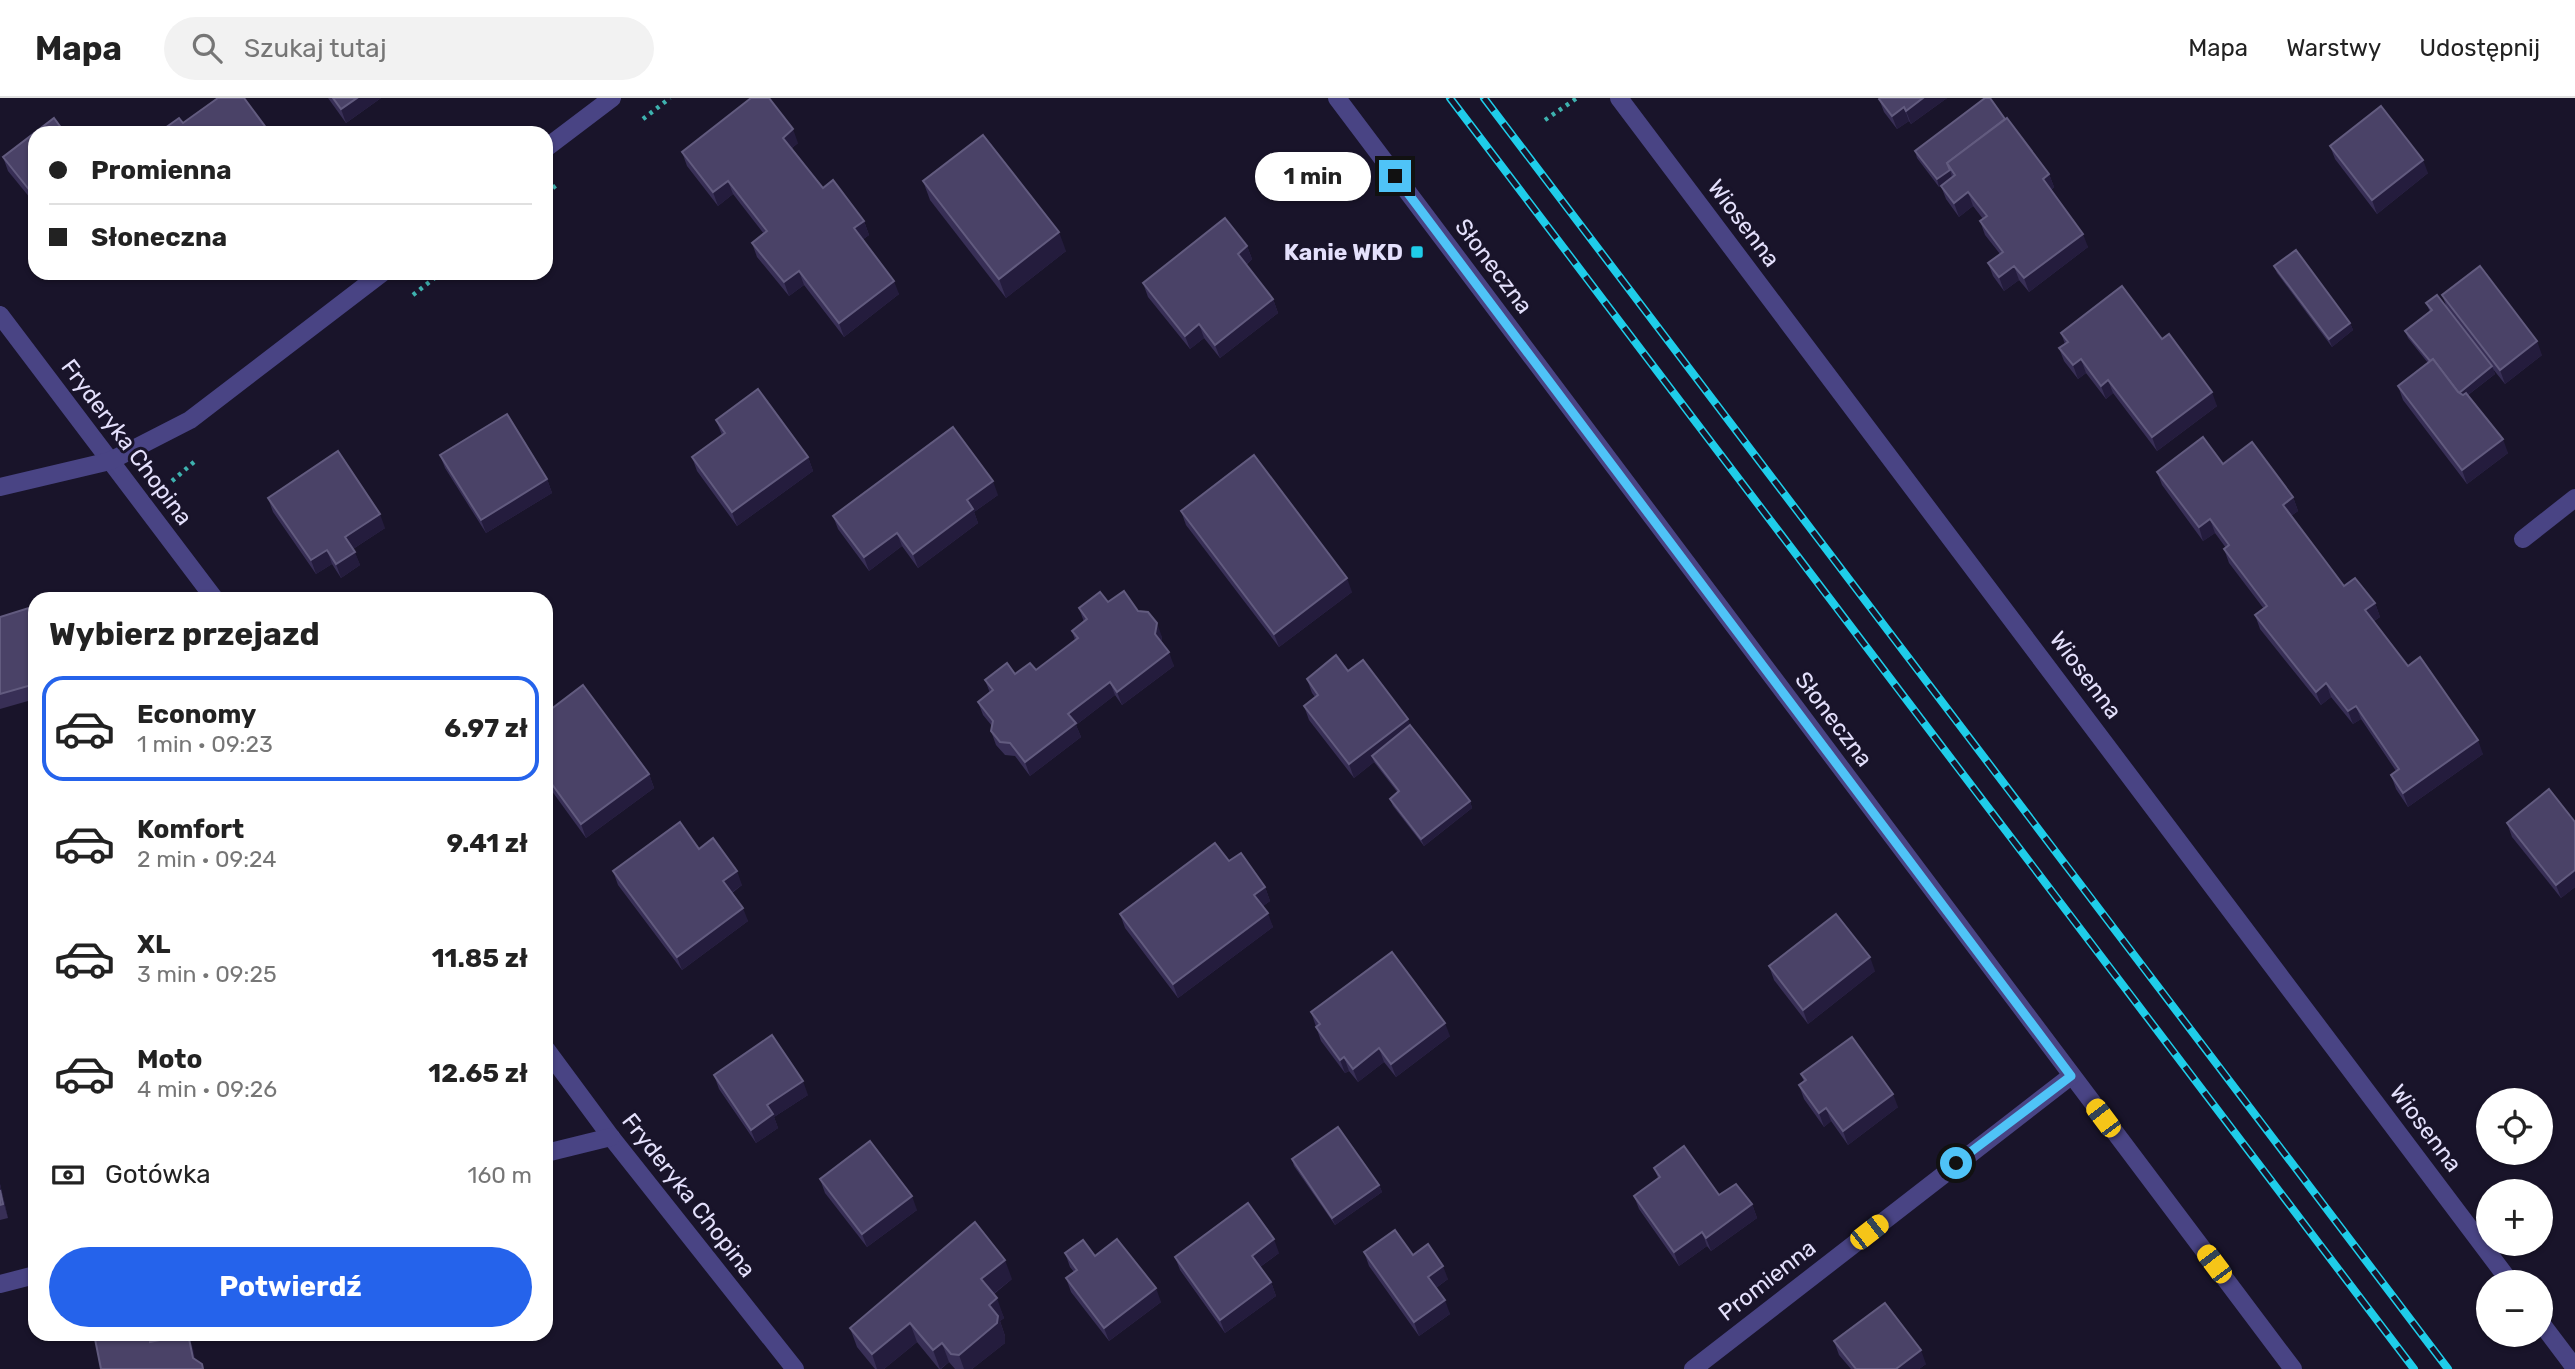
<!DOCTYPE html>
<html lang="pl">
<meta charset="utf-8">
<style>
:root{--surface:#fff;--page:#f2f2f2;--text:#222;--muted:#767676;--line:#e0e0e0;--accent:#2563eb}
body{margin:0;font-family:Rubik,sans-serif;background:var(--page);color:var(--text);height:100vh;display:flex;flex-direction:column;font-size:26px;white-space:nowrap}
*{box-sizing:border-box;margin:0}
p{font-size:23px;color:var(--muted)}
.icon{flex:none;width:38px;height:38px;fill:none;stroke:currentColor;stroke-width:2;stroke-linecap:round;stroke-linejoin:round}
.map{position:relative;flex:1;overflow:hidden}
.sheet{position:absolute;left:28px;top:494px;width:525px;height:749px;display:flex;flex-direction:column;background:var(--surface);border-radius:21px;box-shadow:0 2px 5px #0004}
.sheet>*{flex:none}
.guide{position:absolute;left:28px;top:28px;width:525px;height:154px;border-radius:21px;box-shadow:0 2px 5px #0004;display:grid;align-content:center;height:154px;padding:0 21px;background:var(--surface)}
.fabs{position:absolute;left:2476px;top:990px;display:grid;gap:14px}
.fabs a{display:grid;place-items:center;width:77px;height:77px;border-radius:50%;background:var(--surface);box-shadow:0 2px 5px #0004;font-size:35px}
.end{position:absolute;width:32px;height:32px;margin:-16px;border:9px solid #4fc3f7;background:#111;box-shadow:0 0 0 4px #111}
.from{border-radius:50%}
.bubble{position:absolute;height:49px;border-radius:24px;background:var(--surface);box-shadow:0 2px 5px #0004;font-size:23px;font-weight:700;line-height:49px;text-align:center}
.car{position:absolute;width:21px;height:42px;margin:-21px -10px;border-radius:9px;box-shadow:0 0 5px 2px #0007;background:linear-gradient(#f5c518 24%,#345 0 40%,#f5c518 0 76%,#345 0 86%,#f5c518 0)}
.guide b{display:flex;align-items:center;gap:24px;height:66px;font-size:26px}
.guide b+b{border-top:2px solid var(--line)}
.guide i{width:18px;height:18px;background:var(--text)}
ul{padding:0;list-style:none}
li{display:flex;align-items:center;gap:21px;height:105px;margin:0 14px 10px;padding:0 7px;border:4px solid transparent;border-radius:21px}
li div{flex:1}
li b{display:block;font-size:26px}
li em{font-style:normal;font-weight:700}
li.active{border-color:var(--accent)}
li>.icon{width:63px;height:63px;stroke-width:1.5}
h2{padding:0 21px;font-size:32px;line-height:84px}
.pay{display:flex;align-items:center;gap:18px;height:77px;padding:0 21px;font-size:26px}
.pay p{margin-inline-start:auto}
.button{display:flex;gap:14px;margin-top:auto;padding:14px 21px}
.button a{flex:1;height:80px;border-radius:42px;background:var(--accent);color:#fff;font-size:28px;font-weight:700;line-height:80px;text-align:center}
header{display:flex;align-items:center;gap:42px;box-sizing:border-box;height:98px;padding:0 35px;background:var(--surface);border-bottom:2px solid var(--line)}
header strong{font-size:33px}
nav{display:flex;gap:38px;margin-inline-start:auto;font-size:24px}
.search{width:490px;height:63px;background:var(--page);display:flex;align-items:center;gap:18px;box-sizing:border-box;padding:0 24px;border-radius:38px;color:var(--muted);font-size:26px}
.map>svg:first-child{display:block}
</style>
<header>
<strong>Mapa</strong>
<div class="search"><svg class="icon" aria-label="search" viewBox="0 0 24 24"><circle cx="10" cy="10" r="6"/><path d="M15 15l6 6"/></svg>Szukaj tutaj</div>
<nav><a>Mapa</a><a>Warstwy</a><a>Udostępnij</a></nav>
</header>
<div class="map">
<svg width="2575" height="1271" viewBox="0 0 2575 1271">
<rect width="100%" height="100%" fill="#19142a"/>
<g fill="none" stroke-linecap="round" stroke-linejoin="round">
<g stroke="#3eb2af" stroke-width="4.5" stroke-dasharray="3.5 5" stroke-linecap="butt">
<polyline points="643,21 670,0"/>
<polyline points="1545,22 1577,0"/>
<polyline points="546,95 558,86"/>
<polyline points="413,197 441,175"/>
<polyline points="172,383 194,364"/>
</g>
<g stroke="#494484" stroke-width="18">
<polyline points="1337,0 2293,1271"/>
<polyline points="1619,0 2511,1185"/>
<polyline points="546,50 612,0"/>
<polyline points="0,217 214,500"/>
<polyline points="0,389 110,363 190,322 382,175"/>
<polyline points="2523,441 2575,400"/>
<polyline points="546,951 611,1039 795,1271"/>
<polyline points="546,1055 611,1039"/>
<polyline points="0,1186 35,1177"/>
<polyline points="2541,1225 2575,1270"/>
<polyline points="1693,1271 2071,978"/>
</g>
<defs>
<g id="rail">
<polyline points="1450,0 2414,1271"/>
<polyline points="1484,0 2448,1271"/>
</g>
</defs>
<use href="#rail" stroke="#1fcde9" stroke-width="8"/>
<use href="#rail" stroke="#19142a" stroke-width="5" stroke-dasharray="16" stroke-linecap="butt"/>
</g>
<g fill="#382f56">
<polygon points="328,0 381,0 346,25"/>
<polygon points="1880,0 1947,0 1911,26 1909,23 1897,31 1884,14 1879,1"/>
<polygon points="35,35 35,106 8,73 3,59"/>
<polygon points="798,45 792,50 823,90 864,123 869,137 862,142 899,196 844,239 804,187 789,198 757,159 752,145 764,136 733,96 718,108 687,68 682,54"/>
<polygon points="2330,48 2428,75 2377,116 2335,61"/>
<polygon points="1915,53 2049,76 2054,89 2051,92 2088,149 2029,194 2019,182 2004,193 1993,178 1988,165 2000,156 1985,137 1980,123 1983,121 1973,108 1959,119 1946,101 1941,88 1939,89 1917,60"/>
<polygon points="923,83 1066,153 1006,200 930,102"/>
<polygon points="1247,148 1252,161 1246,167 1273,201 1278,215 1220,260 1204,240 1190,251 1148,199 1143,185"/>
<polygon points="2274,168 2350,225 2353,232 2332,249 2277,175"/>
<polygon points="2442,197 2542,257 2505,286 2493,271 2495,276 2468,297 2508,355 2467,386 2403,302 2398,288 2428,265 2408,240 2405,233 2430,214 2426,205 2447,210"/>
<polygon points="2061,235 2162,241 2217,308 2157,353 2113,295 2106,301 2086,275 2078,281 2064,263 2059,250 2065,246"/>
<polygon points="716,322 808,359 813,373 737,428 697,373 692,359 722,337"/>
<polygon points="440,357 547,381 552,395 486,435 445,370"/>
<polygon points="2223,366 2293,399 2298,413 2291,418 2344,488 2375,505 2380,519 2374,523 2408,568 2483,656 2408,709 2396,691 2391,677 2396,673 2361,621 2353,626 2331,599 2321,607 2260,531 2255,517 2264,511 2229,465 2224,451 2226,450 2215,435 2203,443 2162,387 2157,374"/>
<polygon points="998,397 974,414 978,425 918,470 902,448 869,473 838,431 833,418"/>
<polygon points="268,400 385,430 353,451 360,467 341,480 332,466 316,476 273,414"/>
<polygon points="1181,413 1352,494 1279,549 1186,427"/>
<polygon points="1108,504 1138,513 1162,539 1161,544 1174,568 1122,607 1115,597 1076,627 1081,639 1030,678 1015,658 1005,657 996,647 991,633 992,628 983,617 978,604 990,595 985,582 1036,572 1075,542 1072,533 1084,524 1079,510"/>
<polygon points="35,517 35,601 0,611 0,519"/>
<polygon points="1348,573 1410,627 1470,703 1472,710 1424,748 1393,708 1390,701 1398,695 1374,664 1354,680 1309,622 1304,608 1315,599 1312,595 1307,581"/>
<polygon points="546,615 649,676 654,690 586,740 546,685"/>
<polygon points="2575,724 2575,789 2561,800 2512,739 2507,725"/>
<polygon points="699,751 742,787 732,795 748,823 682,872 618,787 613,773"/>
<polygon points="1229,763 1265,789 1270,803 1263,808 1273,829 1178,900 1125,830 1120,816"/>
<polygon points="1769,868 1875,873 1808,926 1774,882"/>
<polygon points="1311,914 1450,938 1396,979 1384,964 1358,984 1349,973 1345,975 1321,943"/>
<polygon points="1801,976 1898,1009 1848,1047 1831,1023 1824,1029 1804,1001 1799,987 1804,984"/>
<polygon points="714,977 808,997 774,1019 778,1030 756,1045 719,991"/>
<polygon points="1292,1061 1379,1087 1382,1094 1335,1127 1294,1068"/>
<polygon points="1654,1070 1719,1097 1752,1106 1757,1120 1711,1153 1707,1148 1679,1168 1639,1111 1634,1098 1658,1080"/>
<polygon points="820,1081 917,1112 867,1149 825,1095"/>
<polygon points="0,1086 8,1120 0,1122"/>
<polygon points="1364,1154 1413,1157 1448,1181 1436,1190 1450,1216 1419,1238 1369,1168"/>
<polygon points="1065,1155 1095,1158 1161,1204 1109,1243 1071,1194 1066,1180 1074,1174 1070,1169"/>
<polygon points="1279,1155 1260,1169 1271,1184 1276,1198 1225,1235 1180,1172 1175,1159"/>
<polygon points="1012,1181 994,1196 1004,1220 1000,1223 1005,1238 1005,1245 972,1271 955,1271 949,1264 941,1271 939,1271 917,1244 884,1271 875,1271 857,1249 850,1230"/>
<polygon points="1834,1243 1926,1266 1919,1271 1851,1271 1839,1257"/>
</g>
<g fill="#241c3d">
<polygon points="357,0 381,0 346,25 341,11"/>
<polygon points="1923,0 1947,0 1911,26 1906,13"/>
<polygon points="1904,9 1909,23 1897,31 1892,18"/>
<polygon points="793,31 798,45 788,53 783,40"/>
<polygon points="2423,62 2428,75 2377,116 2372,102"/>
<polygon points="1950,72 1952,79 1939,89 1937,81"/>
<polygon points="2049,76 2054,89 2048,95 2043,81"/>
<polygon points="728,83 733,96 718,108 713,94"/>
<polygon points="1968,94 1973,108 1959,119 1954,105"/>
<polygon points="864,123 869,137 859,144 854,130"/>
<polygon points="1059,134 1066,153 1006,200 999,181"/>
<polygon points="2083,136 2088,149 2029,194 2024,180"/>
<polygon points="1247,148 1252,161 1243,169 1238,156"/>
<polygon points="2014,168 2019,182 2004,193 1999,179"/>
<polygon points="799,173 804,187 789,198 784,184"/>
<polygon points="894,183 899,196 844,239 839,225"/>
<polygon points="1273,201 1278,215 1220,260 1215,247"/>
<polygon points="2350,225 2353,232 2332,249 2329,241"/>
<polygon points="1199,226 1204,240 1190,251 1185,238"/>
<polygon points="2537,243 2542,257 2505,286 2500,272"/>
<polygon points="2081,261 2086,275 2078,281 2073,267"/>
<polygon points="2492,268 2495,276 2460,303 2457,296"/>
<polygon points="2108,282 2113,295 2106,301 2101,288"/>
<polygon points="2212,294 2217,308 2157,353 2152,339"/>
<polygon points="2503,341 2508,355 2467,386 2462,372"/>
<polygon points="808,359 813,373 737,428 732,414"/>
<polygon points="547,381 552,395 486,435 481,422"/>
<polygon points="993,383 998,397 974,414 978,425 918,470 913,456 967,402"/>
<polygon points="2293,399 2298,413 2288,420 2283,407"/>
<polygon points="380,416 385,430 350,453 345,439"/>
<polygon points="2210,421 2215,435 2203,443 2199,429"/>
<polygon points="897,435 902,448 869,473 864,459"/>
<polygon points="327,452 332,466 316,476 311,462"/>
<polygon points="355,454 360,467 341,480 336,466"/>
<polygon points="1347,480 1352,494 1279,549 1274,536"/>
<polygon points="2375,505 2380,519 2370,525 2365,512"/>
<polygon points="1157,525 1162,539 1160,549 1155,536"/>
<polygon points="1169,554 1174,568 1122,607 1117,594"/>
<polygon points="1110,584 1115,597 1076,627 1081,639 1030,678 1025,664 1068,616"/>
<polygon points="2326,585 2331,599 2321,607 2316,594"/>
<polygon points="2356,608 2361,621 2353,626 2348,613"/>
<polygon points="1408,621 1413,634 1372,658 1374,664 1354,680 1349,666"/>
<polygon points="2478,642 2483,656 2408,709 2403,695"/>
<polygon points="649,676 654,690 586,740 581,726"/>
<polygon points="1470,703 1472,710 1424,748 1421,741"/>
<polygon points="2575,772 2575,789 2561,800 2556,787"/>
<polygon points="737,773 742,787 728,797 723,783"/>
<polygon points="1265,789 1270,803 1259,811 1254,797"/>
<polygon points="743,810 748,823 682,872 677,859"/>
<polygon points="1268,815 1273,829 1178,900 1173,886"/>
<polygon points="1870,859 1875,873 1808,926 1803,912"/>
<polygon points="1445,925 1450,938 1396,979 1391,966"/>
<polygon points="1379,950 1384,964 1358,984 1353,971"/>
<polygon points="1344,959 1349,973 1345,975 1340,962"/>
<polygon points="803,983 808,997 774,1019 778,1030 756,1045 751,1032 767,1007"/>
<polygon points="1893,996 1898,1009 1848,1047 1843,1033"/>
<polygon points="1826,1010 1831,1023 1824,1029 1819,1015"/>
<polygon points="0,1086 8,1120 0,1092"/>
<polygon points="1379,1087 1382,1094 1335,1127 1332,1120"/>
<polygon points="912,1098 917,1112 867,1149 862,1136"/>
<polygon points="1752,1106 1757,1120 1711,1153 1706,1140"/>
<polygon points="1702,1134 1707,1148 1679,1168 1674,1154"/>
<polygon points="1274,1141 1279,1155 1257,1171 1252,1158"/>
<polygon points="1005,1162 1012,1181 988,1200 981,1181"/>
<polygon points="1443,1168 1448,1181 1433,1192 1428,1179"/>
<polygon points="1271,1184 1276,1198 1225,1235 1220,1222"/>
<polygon points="1156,1190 1161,1204 1109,1243 1104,1230"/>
<polygon points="997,1200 1004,1220 1000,1223 1005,1238 1005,1245 972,1271 964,1271 959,1257 989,1207"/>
<polygon points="1445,1202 1450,1216 1419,1238 1414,1224"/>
<polygon points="910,1225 917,1244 884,1271 877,1271 872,1256"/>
<polygon points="188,1236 193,1250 197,1271 193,1260"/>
<polygon points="942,1245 949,1264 940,1271 933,1252"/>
<polygon points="1921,1252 1926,1266 1919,1271 1896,1271"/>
</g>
<g fill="#4a4267" stroke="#625b7f" stroke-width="2">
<polygon points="218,0 244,0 270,35 158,35 179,20 183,25"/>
<polygon points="333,0 357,0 341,11"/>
<polygon points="751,0 769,0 793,31 783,40 823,90 833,82 864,123 854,130 894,183 839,225 799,173 784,184 752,145 767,133 728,83 713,94 682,54"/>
<polygon points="1880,0 1923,0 1906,13 1904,9 1892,18 1879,1"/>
<polygon points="1985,0 1990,0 2005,21 1947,65 1950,72 1937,81 1915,53"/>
<polygon points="2381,8 2423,62 2372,102 2330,48"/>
<polygon points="54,20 65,35 35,35 35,99 3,59"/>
<polygon points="2007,20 2049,76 2043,81 2083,136 2024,180 2014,168 1999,179 1988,165 2003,154 1980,123 1987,118 1968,94 1954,105 1941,88 1955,77 1947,65"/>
<polygon points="983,37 1059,134 999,181 923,83"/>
<polygon points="1225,120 1247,148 1238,156 1273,201 1215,247 1199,226 1185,238 1143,185"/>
<polygon points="2296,152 2350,225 2329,241 2274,168"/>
<polygon points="2480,168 2537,243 2500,272 2442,197"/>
<polygon points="2122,188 2162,241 2169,236 2212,294 2152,339 2108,282 2101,288 2081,261 2073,267 2059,250 2068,244 2061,235"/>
<polygon points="2437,197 2492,268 2459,295 2433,261 2430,263 2405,233 2432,212 2426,205"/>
<polygon points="2433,261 2458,294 2463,297 2466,295 2503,341 2462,372 2398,288"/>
<polygon points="758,291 808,359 732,414 692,359 725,335 716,322"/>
<polygon points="507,316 547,381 481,422 440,357"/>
<polygon points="953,329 993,383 967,402 973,411 913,456 897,435 864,459 833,418"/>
<polygon points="2203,339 2223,366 2252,344 2293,399 2283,407 2326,464 2344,488 2355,480 2375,505 2365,512 2408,568 2420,559 2478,642 2403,695 2391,677 2399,671 2356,608 2348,613 2326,585 2316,594 2255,517 2267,508 2224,451 2229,447 2210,421 2199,429 2157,374"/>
<polygon points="338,353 380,416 345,439 355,454 336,466 327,452 311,462 268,400"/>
<polygon points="1254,357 1347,480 1274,536 1181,413"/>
<polygon points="1124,493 1138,513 1148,514 1157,525 1155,536 1169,554 1117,594 1110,584 1068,616 1076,625 1025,664 1010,645 1000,644 991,633 993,623 978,604 993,592 985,582 1007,565 1015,576 1030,565 1036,572 1078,540 1072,533 1087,521 1079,510 1100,494 1108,504"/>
<polygon points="32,509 35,519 35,586 0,596 0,519"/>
<polygon points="1336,557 1348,573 1363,562 1408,621 1349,666 1304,608 1318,597 1307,581"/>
<polygon points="583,587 649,676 581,726 546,678 546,615"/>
<polygon points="1410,627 1470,703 1421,741 1390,701 1399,693 1372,658"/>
<polygon points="2549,691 2575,724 2575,772 2556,787 2507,725"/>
<polygon points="680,724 699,751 713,740 737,773 723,783 743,810 677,859 613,773"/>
<polygon points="1215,745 1229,763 1241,755 1265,789 1254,797 1268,815 1173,886 1120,816"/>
<polygon points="1836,816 1870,859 1803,912 1769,868"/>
<polygon points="1392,854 1445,925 1391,966 1379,950 1353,971 1344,959 1340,962 1316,929 1320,926 1311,914"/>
<polygon points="772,937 803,983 767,1007 773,1016 751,1032 714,977"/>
<polygon points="1852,939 1893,996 1843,1033 1826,1010 1819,1015 1799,987 1806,982 1801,976"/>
<polygon points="1338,1029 1379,1087 1332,1120 1292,1061"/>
<polygon points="870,1043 912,1098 862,1136 820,1081"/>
<polygon points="1684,1048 1719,1097 1736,1086 1752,1106 1706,1140 1702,1134 1674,1154 1634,1098 1660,1079 1654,1070"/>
<polygon points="0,1092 3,1106 0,1107"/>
<polygon points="1248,1105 1274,1141 1252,1158 1271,1184 1220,1222 1175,1159"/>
<polygon points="975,1124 1005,1162 981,1181 997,1200 989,1207 998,1218 997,1225 959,1257 951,1256 942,1245 933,1252 910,1225 872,1256 850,1230"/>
<polygon points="1395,1132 1413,1157 1428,1146 1443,1168 1428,1179 1445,1202 1414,1224 1364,1154"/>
<polygon points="1117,1141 1156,1190 1104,1230 1066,1180 1077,1172 1065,1155 1083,1142 1095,1158"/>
<polygon points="1885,1205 1921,1252 1896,1271 1856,1271 1834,1243"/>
<polygon points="94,1236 147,1236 150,1237 150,1244 188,1236 193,1260 202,1266 203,1271 101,1271"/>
</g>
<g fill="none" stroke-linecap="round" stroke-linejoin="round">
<polyline stroke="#4fc3f7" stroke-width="9" points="1395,78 2071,978 1956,1065"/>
</g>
<rect fill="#1fcde9" stroke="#19142a" stroke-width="2.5" x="1410" y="147" width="14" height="14" rx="3.5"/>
<g text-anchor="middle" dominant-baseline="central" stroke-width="6" stroke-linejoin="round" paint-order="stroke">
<g font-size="23" fill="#e4e0fc" stroke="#19142a">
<text transform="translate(1744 125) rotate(53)">Wiosenna</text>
<text transform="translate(1494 168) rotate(53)">Słoneczna</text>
<text transform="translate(127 344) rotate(53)">Fryderyka Chopina</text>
<text transform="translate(2086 577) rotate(53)">Wiosenna</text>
<text transform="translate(1834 621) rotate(53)">Słoneczna</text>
<text transform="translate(2426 1030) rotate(53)">Wiosenna</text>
<text transform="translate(689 1097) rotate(52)">Fryderyka Chopina</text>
<text transform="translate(1767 1182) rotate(-38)">Promienna</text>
</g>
<g font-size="23" font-weight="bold" fill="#e4e0fc" stroke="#19142a" text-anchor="end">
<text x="1403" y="154">Kanie WKD</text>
</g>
</g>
</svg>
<div class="fabs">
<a><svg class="icon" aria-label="locate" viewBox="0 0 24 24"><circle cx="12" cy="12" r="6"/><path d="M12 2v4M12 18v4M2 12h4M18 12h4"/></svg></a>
<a>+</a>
<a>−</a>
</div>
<i class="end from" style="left:1956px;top:1065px"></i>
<i class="end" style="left:1395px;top:78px"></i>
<div class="bubble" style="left:1255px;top:54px;width:116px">1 min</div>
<i class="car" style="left:2103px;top:1020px;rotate:323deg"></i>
<i class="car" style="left:1869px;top:1134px;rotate:52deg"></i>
<i class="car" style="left:2214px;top:1166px;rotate:323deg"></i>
<div class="guide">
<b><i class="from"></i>Promienna</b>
<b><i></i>Słoneczna</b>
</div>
<section class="sheet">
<h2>Wybierz przejazd</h2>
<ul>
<li class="active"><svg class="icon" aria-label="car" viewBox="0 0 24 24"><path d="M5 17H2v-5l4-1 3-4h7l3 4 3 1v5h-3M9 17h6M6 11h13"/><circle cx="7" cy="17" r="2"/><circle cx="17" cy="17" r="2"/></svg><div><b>Economy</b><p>1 min · 09:23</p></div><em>6.97 zł</em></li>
<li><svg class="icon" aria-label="car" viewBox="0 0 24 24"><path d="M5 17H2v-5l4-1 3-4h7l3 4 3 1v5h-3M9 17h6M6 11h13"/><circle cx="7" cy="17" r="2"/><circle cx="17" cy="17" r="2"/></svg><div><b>Komfort</b><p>2 min · 09:24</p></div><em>9.41 zł</em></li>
<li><svg class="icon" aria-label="car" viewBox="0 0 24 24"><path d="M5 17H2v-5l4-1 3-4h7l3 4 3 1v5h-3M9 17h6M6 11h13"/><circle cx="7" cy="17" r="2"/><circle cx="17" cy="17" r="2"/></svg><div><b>XL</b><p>3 min · 09:25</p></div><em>11.85 zł</em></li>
<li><svg class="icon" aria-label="car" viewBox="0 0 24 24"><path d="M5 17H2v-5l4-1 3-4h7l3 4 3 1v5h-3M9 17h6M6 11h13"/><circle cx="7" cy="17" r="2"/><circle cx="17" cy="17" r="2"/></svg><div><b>Moto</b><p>4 min · 09:26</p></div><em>12.65 zł</em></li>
</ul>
<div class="pay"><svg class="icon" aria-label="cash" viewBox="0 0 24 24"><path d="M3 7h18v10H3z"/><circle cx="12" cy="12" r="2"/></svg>Gotówka<p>160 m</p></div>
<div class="button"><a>Potwierdź</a></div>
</section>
</div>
